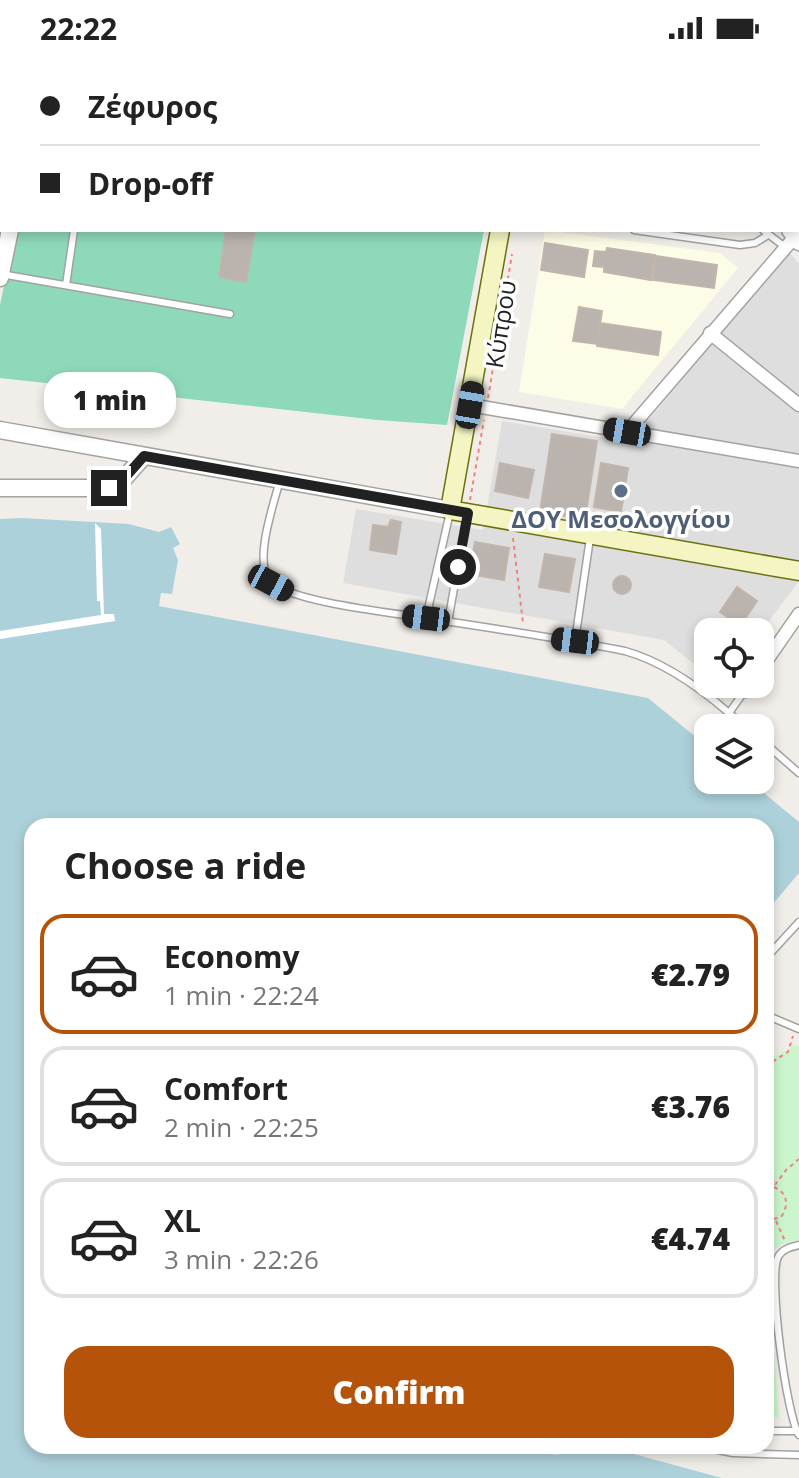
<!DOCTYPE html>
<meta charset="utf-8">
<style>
:root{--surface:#fff;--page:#f6f6f6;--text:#222;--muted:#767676;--line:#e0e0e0;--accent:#b45309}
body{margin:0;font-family:"Open Sans",sans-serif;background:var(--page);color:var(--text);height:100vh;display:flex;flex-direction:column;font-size:30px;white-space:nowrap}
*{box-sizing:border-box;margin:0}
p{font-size:26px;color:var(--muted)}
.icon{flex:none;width:44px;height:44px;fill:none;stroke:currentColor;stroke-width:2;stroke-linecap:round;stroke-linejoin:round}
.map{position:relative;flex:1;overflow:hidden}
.drawer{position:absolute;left:24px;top:762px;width:750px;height:636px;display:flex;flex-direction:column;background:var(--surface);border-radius:24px;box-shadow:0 4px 12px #0003}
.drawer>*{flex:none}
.hud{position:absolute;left:0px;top:0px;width:800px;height:176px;box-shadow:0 4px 12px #0003;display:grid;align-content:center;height:176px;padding:0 40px;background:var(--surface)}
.tools{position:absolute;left:694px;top:562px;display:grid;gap:16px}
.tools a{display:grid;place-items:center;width:80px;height:80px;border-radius:16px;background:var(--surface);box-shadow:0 4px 12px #0003;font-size:40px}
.end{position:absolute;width:36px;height:36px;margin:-18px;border:10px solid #212121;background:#fff;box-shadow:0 0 0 4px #fff}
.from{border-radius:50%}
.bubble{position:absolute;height:56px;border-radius:24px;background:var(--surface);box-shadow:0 4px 12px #0003;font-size:26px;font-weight:800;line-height:56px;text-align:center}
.car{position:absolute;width:24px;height:48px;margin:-24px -12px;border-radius:10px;box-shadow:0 0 6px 2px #0007;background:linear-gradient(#222 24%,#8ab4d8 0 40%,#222 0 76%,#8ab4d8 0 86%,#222 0)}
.hud b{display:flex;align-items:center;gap:28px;height:76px;font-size:30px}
.hud b+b{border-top:2px solid var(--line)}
.hud i{width:20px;height:20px;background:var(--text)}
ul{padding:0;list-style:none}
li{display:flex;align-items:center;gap:24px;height:120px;margin:0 16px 12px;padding:0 24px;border:4px solid var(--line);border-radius:24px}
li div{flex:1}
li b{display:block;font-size:30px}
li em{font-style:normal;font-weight:800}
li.on{border-color:var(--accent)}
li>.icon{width:72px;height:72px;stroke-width:1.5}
h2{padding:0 40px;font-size:36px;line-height:96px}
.primary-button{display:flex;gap:16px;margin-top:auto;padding:16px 40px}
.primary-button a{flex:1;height:92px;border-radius:24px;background:var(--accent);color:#fff;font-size:32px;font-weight:800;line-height:92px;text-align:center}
.status{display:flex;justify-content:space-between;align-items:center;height:56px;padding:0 40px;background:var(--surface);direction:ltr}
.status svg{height:22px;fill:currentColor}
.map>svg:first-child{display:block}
</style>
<div class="status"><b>22:22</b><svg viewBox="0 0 49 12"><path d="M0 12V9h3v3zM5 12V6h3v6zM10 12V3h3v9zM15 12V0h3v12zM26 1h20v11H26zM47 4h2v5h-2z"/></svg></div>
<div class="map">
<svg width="799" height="1422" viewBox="0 0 799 1422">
<rect width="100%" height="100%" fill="#f1eee9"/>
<polygon fill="#dfdede" points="789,196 799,208 799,525 760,577 708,576 708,619 664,584 343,527 356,453 483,474 502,365 630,386"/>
<polygon fill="#fdfce6" points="545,174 720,197 738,212 622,353 519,336"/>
<path fill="#cbf6cd" d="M795,989L799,990V1184C783,1186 775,1190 767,1204L779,1361H766V1006Z"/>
<g fill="#8ed9ba">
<polygon points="52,0 517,0 52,2"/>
<polygon points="16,174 484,174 447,369 377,364 0,322 0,249"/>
</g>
<polygon fill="#add1da" points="22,462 129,468 159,476 171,471 180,488 173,492 178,504 172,538 161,537 159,550 648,642 708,691 708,724 748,724 799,766 799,817 766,856 766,770 32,770 32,1390 545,1390 554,1399 608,1391 722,1422 0,1422 0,463"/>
<polygon fill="#fff" points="95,467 101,473 104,558 114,558 115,565 0,583 0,575 101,559 100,545 97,545"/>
<g fill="#bab3ae" stroke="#c1b5ac" stroke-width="2">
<polygon points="617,0 756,0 616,2"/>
<polygon points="226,174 255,174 246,226 219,221"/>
<polygon points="545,187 588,194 584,221 541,214"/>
<polygon points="607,192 655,199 651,224 604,216 604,211 593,210 595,195 606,196"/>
<polygon points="656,200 717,209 714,232 653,224"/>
<polygon points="579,251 602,255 597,288 573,285"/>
<polygon points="600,267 661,276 658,299 597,290"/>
<polygon points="552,378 597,385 585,463 540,456"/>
<polygon points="500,407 534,414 528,442 495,435"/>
<polygon points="601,407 628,412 621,456 594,451"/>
<polygon points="391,464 401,466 396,498 370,494 373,469 388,471"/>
<polygon points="475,486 509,492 504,524 469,518"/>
<polygon points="545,498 575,503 569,536 539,531"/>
<circle cx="622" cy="529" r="9"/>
<polygon points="737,531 757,545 740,570 720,556"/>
</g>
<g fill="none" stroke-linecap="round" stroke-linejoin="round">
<defs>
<g id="service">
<polyline points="634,174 740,189 755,187 768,179"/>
<polyline points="763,174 785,191"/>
<polyline points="1,218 230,258"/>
<polyline points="66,229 74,174"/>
<path d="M280,424C274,447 253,506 270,525C289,546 394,557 425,562C491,572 559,582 625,595C664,606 699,631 729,657"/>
<polyline points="426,562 450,456"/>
<polyline points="448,566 467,459"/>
<polyline points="575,585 590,482"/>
<polyline points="744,636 729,657 747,672"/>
<polyline points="760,683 799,717"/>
<polyline points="766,902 799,866"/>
<polyline points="766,959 799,973"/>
<path d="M799,1189C791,1191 782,1193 778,1201C768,1221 786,1358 799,1379"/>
<polyline points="766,1375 796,1375"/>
<polyline points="699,1390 733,1397 799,1399"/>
</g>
<g id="minor">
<polyline points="798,105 799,105"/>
<polyline points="710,277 799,349"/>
<polyline points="470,349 799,405"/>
<polyline points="627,376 799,176"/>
<polyline points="760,614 799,558"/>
<polyline points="745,635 750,628"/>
</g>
<g id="tertiary">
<polyline points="31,2 32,0"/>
<polyline points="46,2 46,0"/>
<polyline points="785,2 785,0"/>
<polyline points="797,2 798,0"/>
<polyline points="0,145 2,136"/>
<polyline points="798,162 799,165"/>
<polyline points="790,174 799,186"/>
<polyline points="0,222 10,174"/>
<polyline points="0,374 450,454"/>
<polyline points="0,432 109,432 121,426 144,400"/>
</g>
<g id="secondary">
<polyline points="530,2 530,0"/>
<polyline points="500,174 450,454 799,515"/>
</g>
</defs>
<use href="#service" stroke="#a2a2a2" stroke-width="9"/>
<use href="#minor" stroke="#a2a2a2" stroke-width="15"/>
<use href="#tertiary" stroke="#a2a2a2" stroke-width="19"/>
<use href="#secondary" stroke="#6a720e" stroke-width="21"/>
<g stroke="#ef847b" stroke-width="2" stroke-dasharray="4 4" stroke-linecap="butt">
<polyline points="547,2 547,0"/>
<polyline points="488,342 512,198"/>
<polyline points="470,444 484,364"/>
<polyline points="513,482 523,567"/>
<polyline points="766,1010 788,996 793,980"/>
<polyline points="766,1075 774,1129"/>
<polyline points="775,1129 786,1114 799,1103"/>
<path d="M766,1130C784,1130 792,1146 781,1161L766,1165"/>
<polyline points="776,1165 785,1185"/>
</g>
<use href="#service" stroke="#fff" stroke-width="6"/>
<use href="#minor" stroke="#fff" stroke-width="12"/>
<use href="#tertiary" stroke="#fff" stroke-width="16"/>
<use href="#secondary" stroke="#f4f5c2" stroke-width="18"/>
</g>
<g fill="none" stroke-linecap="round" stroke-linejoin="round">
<polyline stroke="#212121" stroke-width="10" points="109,432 121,426 144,400 468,457 458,511"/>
</g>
<circle fill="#5c6f8a" stroke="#fff" stroke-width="3" cx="621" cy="435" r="8"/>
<g text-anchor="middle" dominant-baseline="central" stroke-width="7" stroke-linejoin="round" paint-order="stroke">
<g font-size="24" fill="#212121" stroke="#fff">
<text transform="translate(500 268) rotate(-81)">Κύπρου</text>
</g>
<g font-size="24" font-weight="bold" fill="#4e5e75" stroke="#fff">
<text x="621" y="462">ΔΟΥ Μεσολογγίου</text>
</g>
</g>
</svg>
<div class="tools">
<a><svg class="icon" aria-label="locate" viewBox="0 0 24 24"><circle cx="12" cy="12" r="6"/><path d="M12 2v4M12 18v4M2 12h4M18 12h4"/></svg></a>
<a><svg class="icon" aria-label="layers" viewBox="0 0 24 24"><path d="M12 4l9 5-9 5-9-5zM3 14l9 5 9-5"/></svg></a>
</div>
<i class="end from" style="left:458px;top:511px"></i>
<i class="end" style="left:109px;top:432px"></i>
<div class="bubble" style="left:44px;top:316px;width:132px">1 min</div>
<i class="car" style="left:470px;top:349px;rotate:10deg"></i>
<i class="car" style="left:627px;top:376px;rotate:280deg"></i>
<i class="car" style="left:271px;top:527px;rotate:118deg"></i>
<i class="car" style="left:426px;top:562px;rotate:277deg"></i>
<i class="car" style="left:575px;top:585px;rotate:277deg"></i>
<div class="hud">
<b><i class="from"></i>Ζέφυρος</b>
<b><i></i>Drop-off</b>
</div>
<section class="drawer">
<h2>Choose a ride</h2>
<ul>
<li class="on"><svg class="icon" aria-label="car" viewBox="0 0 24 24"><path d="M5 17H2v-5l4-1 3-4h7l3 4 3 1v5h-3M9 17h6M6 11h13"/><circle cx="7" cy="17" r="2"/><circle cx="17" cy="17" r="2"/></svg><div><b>Economy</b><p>1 min · 22:24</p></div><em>€2.79</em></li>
<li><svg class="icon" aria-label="car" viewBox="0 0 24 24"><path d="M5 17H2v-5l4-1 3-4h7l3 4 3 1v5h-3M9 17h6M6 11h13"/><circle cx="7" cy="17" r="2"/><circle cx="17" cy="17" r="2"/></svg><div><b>Comfort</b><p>2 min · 22:25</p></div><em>€3.76</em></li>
<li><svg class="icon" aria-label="car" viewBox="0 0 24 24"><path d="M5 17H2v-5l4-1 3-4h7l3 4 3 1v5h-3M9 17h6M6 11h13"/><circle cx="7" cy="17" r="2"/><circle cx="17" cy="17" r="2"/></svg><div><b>XL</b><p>3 min · 22:26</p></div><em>€4.74</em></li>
</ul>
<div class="primary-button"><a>Confirm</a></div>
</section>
</div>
